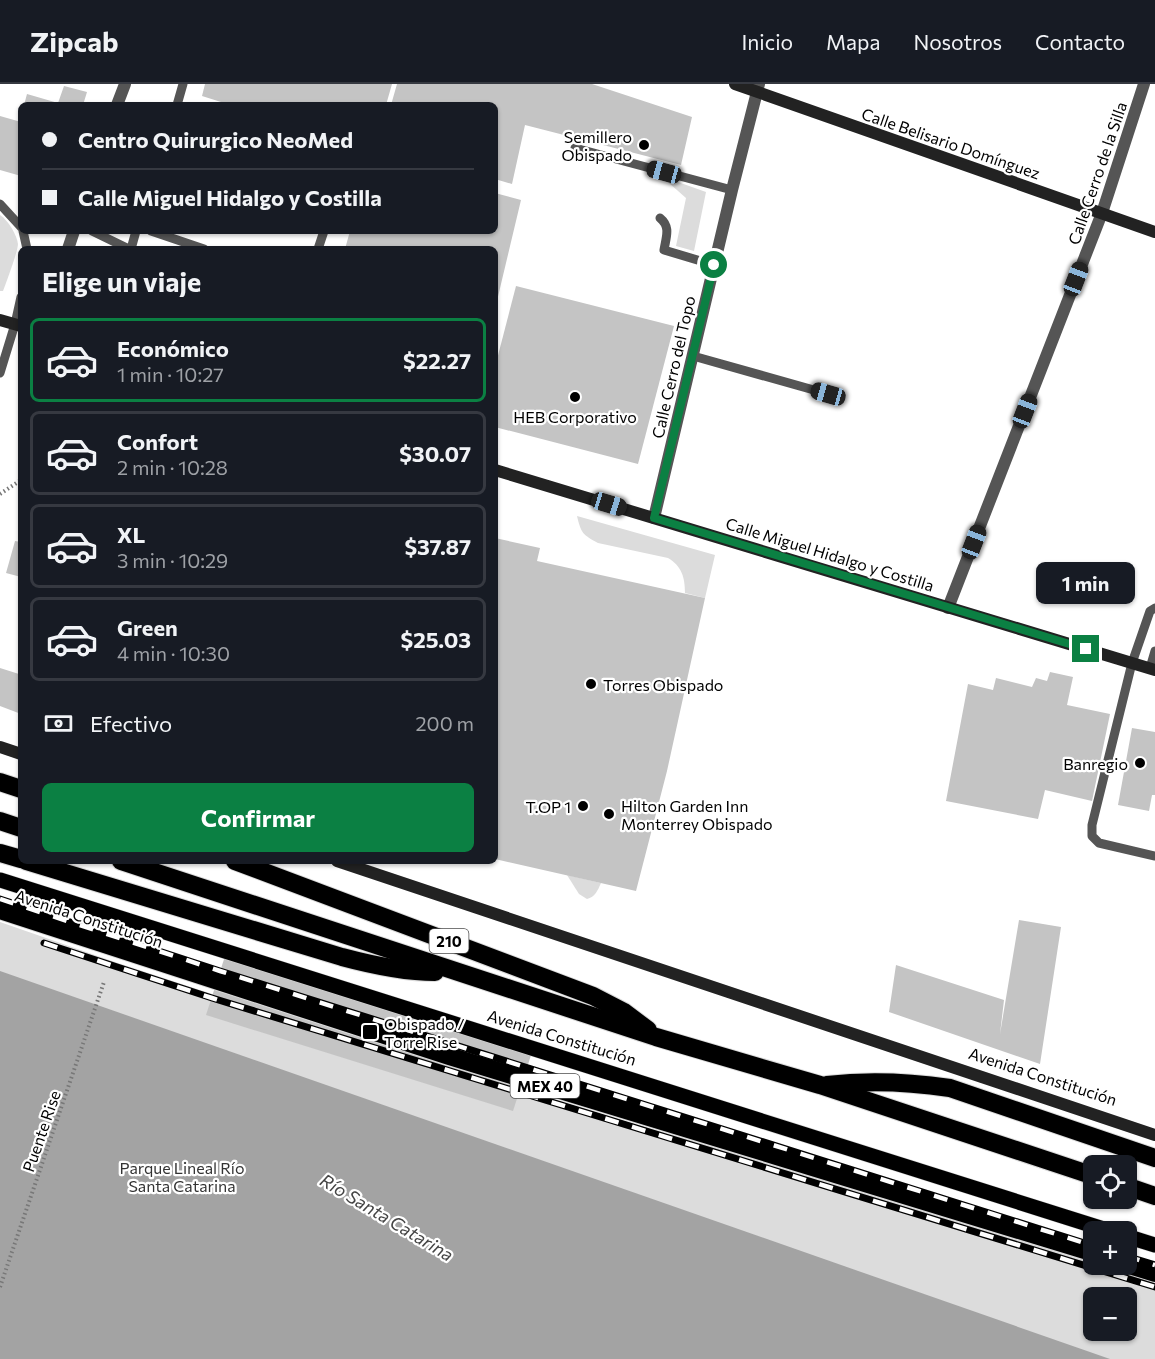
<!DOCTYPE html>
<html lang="es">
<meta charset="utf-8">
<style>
:root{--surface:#171b24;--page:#20242c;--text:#f1f3f6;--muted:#9ea1a6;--line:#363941;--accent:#0b8043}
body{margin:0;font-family:Commissioner,sans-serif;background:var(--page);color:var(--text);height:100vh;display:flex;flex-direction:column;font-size:22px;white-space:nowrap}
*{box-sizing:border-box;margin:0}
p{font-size:20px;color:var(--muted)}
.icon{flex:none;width:33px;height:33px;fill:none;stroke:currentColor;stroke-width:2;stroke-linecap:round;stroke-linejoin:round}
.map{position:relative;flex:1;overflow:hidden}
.sheet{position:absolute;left:18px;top:162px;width:480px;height:618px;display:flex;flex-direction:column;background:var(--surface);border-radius:9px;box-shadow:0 2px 4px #0004}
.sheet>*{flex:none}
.guide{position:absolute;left:18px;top:18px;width:480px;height:132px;border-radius:9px;box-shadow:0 2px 4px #0004;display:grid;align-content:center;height:132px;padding:0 24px;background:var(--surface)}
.fabs{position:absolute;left:1083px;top:1071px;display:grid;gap:12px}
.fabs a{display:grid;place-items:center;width:54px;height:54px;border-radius:9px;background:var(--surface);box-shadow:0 2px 4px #0004;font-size:30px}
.end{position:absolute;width:27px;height:27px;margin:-14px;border:8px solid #0b8043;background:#fff;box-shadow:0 0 0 3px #fff}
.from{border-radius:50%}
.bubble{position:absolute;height:42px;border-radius:9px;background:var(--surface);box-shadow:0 2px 4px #0004;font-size:20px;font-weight:700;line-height:42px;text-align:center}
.car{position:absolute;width:18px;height:36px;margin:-18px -9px;border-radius:8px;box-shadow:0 0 4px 2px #0007;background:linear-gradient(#222 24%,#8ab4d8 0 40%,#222 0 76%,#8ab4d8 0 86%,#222 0)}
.guide b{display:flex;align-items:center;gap:21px;height:57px;font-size:22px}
.guide b+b{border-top:2px solid var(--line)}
.guide i{width:15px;height:15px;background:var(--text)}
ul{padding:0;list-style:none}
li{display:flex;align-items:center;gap:18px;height:84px;margin:0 12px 9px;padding:0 12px;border:3px solid var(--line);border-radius:9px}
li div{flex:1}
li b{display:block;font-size:22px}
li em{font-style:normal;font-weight:700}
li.active{border-color:var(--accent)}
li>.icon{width:54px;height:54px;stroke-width:1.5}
h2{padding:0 24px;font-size:27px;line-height:72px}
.pay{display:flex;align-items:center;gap:15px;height:66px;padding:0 24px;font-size:22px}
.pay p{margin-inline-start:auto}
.primary-button{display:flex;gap:12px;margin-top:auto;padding:12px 24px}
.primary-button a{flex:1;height:69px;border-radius:9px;background:var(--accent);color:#fff;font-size:24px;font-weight:700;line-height:69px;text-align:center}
header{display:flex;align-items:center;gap:36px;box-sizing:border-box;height:84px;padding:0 30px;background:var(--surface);border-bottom:2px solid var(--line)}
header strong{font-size:28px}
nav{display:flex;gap:33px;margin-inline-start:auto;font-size:21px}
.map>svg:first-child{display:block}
</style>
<header>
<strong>Zipcab</strong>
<nav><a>Inicio</a><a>Mapa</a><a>Nosotros</a><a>Contacto</a></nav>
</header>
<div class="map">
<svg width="1155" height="1275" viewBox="0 0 1155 1275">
<rect width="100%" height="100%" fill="#fff"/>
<g fill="#dcdcdc" fill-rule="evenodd">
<polygon points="661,92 706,108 694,167 676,162 686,114"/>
<path d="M0,131C8,136 17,151 18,160C18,167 6,199 3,207H0Z"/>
<path d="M577,432L715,471L705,514L685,509C685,494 682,482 668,474L598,459C583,451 581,449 577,432Z"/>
<path d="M567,791L601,799C598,806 595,813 587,815L579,810Z"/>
<path d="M0,838L112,877L427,981L1093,1170L1094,1180H1126L1155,1188V1275H0ZM1094,1214H1126V1246H1094Z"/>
</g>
<polygon fill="#a3a3a3" points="0,887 1110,1275 0,1275"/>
<g fill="#c4c4c4">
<polygon points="205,0 392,0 386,21 221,21 221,18 202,12"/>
<polygon points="397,0 592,0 692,33 681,81 525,41 512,100 495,95 495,21 391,21"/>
<polygon points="64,2 87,8 83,21 24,21 27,10 58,19"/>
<polygon points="0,32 21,38 21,92 0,86"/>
<polygon points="495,109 521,116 496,221 495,221 495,165 345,165 350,147 495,147"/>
<polygon points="516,202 674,242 638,380 495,343 495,283"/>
<polygon points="495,454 540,464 537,477 705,514 667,687 636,807 495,775"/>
<polygon points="15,457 21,458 21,493 6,489"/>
<polygon points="0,584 19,590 21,585 21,630 0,622"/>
<polygon points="1050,588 1073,593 1067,621 1110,630 1092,717 1045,706 1038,735 946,717 968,600 993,606 996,594 1032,603 1036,594 1047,597"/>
<polygon points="1132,644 1155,648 1155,711 1152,711 1149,727 1118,721"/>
<polygon points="1019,836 1061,843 1040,980 889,928 896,881 1004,916 1000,950"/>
<polygon points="226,869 533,965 513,1027 206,931"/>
</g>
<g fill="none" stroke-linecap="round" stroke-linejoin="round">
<defs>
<g id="primary">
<polyline points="0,796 1113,1148"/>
<polyline points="1126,1152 1155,1161"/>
</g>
<g id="highway">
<polyline points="0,698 21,705"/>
<polyline points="0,737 21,744"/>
<polyline points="0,769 21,775"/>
<path d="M26,777L342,873C372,881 403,888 435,888"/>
<polyline points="121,777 656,953 820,1001 1094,1092"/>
<polyline points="235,777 593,912 624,928 648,946"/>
<polyline points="0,826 449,972 1094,1169"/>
<path d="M827,1001C869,996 909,998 950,1004L1155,1074"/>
<polyline points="1126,1102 1155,1112"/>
<polyline points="1126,1180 1155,1189"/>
</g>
</defs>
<use href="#primary" stroke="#dbdbdb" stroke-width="16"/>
<use href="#highway" stroke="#dbdbdb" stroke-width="20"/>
<g stroke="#777" stroke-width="4" stroke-dasharray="1.5 3" stroke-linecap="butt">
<polyline points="0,410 21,396"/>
<polyline points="0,1203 104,898"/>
</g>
<g stroke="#555" stroke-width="9">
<polyline points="177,21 183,0"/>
<polyline points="575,64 732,106"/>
<polyline points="0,120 21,143"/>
<path d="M660,134C671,143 666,153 664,166L714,181"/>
<polyline points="23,147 27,165"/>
<polyline points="92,147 129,165"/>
<polyline points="151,147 204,165"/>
<polyline points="131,165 136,147"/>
<polyline points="318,165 324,147"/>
<polyline points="693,272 828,310"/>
<polyline points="0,289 15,240 21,213"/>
<polyline points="1155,524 1150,527 1132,579 1092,741 1092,752 1099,759 1155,772"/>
<polyline points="1150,584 1155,567"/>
</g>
<g stroke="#555" stroke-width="12">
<polyline points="117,21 125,0"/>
<polyline points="68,165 74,147"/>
<polyline points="654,434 732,106 759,0"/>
<polyline points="948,524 1102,129 1144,0"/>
</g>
<g stroke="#222" stroke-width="12">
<polyline points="735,0 1155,148"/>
<polyline points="0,236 21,242"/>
<polyline points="495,386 1155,586"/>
<polyline points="0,663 21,670"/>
<polyline points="337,777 1155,1051"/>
</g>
<use href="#primary" stroke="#000" stroke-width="15"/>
<use href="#highway" stroke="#000" stroke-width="18"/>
<defs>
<g id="rail">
<polyline points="0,815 220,887 1094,1162"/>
<polyline points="44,859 212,914 1155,1203"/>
<polyline points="1126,1172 1155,1181"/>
</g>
</defs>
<use href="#rail" stroke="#000" stroke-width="7"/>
<use href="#rail" stroke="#fff" stroke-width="4.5" stroke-dasharray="14" stroke-linecap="butt"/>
</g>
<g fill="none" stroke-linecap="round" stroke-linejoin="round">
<polyline stroke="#0b8043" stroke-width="8" points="714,181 654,434 1086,565"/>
</g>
<g fill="#000" stroke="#fff" stroke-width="2">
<circle cx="644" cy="61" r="6"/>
<circle cx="575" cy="313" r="6"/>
<circle cx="591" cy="600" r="6"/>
<circle cx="1140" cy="679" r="6"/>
<circle cx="583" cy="722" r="6"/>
<circle cx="609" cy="730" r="6"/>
<rect x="362" y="940" width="16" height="16" rx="3"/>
</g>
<g text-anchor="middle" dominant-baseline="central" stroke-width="4.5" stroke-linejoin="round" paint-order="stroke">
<g fill="#fff" stroke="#4c4c4c" stroke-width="1.5">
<rect x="429.5" y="845" width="39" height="24" rx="4.5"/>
<rect x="510.5" y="990" width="69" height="24" rx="4.5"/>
</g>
<g font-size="15" font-weight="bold" fill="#000">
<text x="449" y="857">210</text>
<text x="545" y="1002">MEX 40</text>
</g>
<g font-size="16" fill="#000" stroke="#fff" text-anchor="end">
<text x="632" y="52">Semillero<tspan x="632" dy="18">Obispado</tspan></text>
<text x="575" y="332" text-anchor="middle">HEB Corporativo</text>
<text x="603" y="600" text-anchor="start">Torres Obispado</text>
<text x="1128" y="679">Banregio</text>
<text x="621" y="721" text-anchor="start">Hilton Garden Inn<tspan x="621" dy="18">Monterrey Obispado</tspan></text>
<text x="571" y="722">T.OP 1</text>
<text x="384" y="939" text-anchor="start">Obispado /<tspan x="384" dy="18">Torre Rise</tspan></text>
</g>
<g font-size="16" fill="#000" stroke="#fff">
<text transform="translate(951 59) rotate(19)">Calle Belisario Domínguez</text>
<text transform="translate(1097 89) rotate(-71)">Calle Cerro de la Silla</text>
<text transform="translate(673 283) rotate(-77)">Calle Cerro del Topo</text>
<text transform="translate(830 470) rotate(17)">Calle Miguel Hidalgo y Costilla</text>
<text transform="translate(89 834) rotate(18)">Avenida Constitución</text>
<text transform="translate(562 953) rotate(17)">Avenida Constitución</text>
<text transform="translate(1043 992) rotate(18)">Avenida Constitución</text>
<text transform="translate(41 1047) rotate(-71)">Puente Rise</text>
</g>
<g font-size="16" fill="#333" stroke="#fff">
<text x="182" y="1083">Parque Lineal Río<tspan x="182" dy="18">Santa Catarina</tspan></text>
</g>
<g font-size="18" font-style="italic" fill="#444" stroke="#fff">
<text transform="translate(387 1133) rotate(31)">Río Santa Catarina</text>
</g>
</g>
</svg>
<div class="fabs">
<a><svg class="icon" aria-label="locate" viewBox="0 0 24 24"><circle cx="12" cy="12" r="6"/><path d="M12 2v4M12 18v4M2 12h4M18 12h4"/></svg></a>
<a>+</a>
<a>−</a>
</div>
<i class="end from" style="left:714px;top:181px"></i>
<i class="end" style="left:1086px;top:565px"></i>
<div class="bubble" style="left:1036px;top:478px;width:99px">1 min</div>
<i class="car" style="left:664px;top:88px;rotate:285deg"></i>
<i class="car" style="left:1076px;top:195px;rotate:21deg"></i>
<i class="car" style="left:828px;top:310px;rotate:286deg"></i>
<i class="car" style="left:1025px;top:327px;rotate:21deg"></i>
<i class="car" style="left:609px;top:420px;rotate:107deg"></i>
<i class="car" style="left:974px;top:458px;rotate:21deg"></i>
<div class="guide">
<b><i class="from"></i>Centro Quirurgico NeoMed</b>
<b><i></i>Calle Miguel Hidalgo y Costilla</b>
</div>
<section class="sheet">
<h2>Elige un viaje</h2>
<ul>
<li class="active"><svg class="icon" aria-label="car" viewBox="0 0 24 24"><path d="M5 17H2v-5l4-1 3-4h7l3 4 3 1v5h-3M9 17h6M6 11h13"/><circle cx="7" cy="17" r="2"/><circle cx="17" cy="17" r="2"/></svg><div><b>Económico</b><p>1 min · 10:27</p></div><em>$22.27</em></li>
<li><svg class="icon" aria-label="car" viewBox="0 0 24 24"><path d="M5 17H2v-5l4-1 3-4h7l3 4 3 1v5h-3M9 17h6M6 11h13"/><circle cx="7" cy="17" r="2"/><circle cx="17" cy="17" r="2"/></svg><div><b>Confort</b><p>2 min · 10:28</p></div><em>$30.07</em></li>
<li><svg class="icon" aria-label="car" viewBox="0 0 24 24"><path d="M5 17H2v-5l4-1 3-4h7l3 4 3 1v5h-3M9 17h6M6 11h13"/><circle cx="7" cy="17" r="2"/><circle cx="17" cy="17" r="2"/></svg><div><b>XL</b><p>3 min · 10:29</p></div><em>$37.87</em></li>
<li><svg class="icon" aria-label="car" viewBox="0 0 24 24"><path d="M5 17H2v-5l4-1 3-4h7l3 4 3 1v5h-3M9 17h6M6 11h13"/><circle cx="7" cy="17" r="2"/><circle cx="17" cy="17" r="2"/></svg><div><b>Green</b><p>4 min · 10:30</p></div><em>$25.03</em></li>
</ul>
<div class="pay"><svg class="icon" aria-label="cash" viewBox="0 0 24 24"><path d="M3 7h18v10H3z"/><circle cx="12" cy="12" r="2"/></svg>Efectivo<p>200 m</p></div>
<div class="primary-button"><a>Confirmar</a></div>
</section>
</div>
